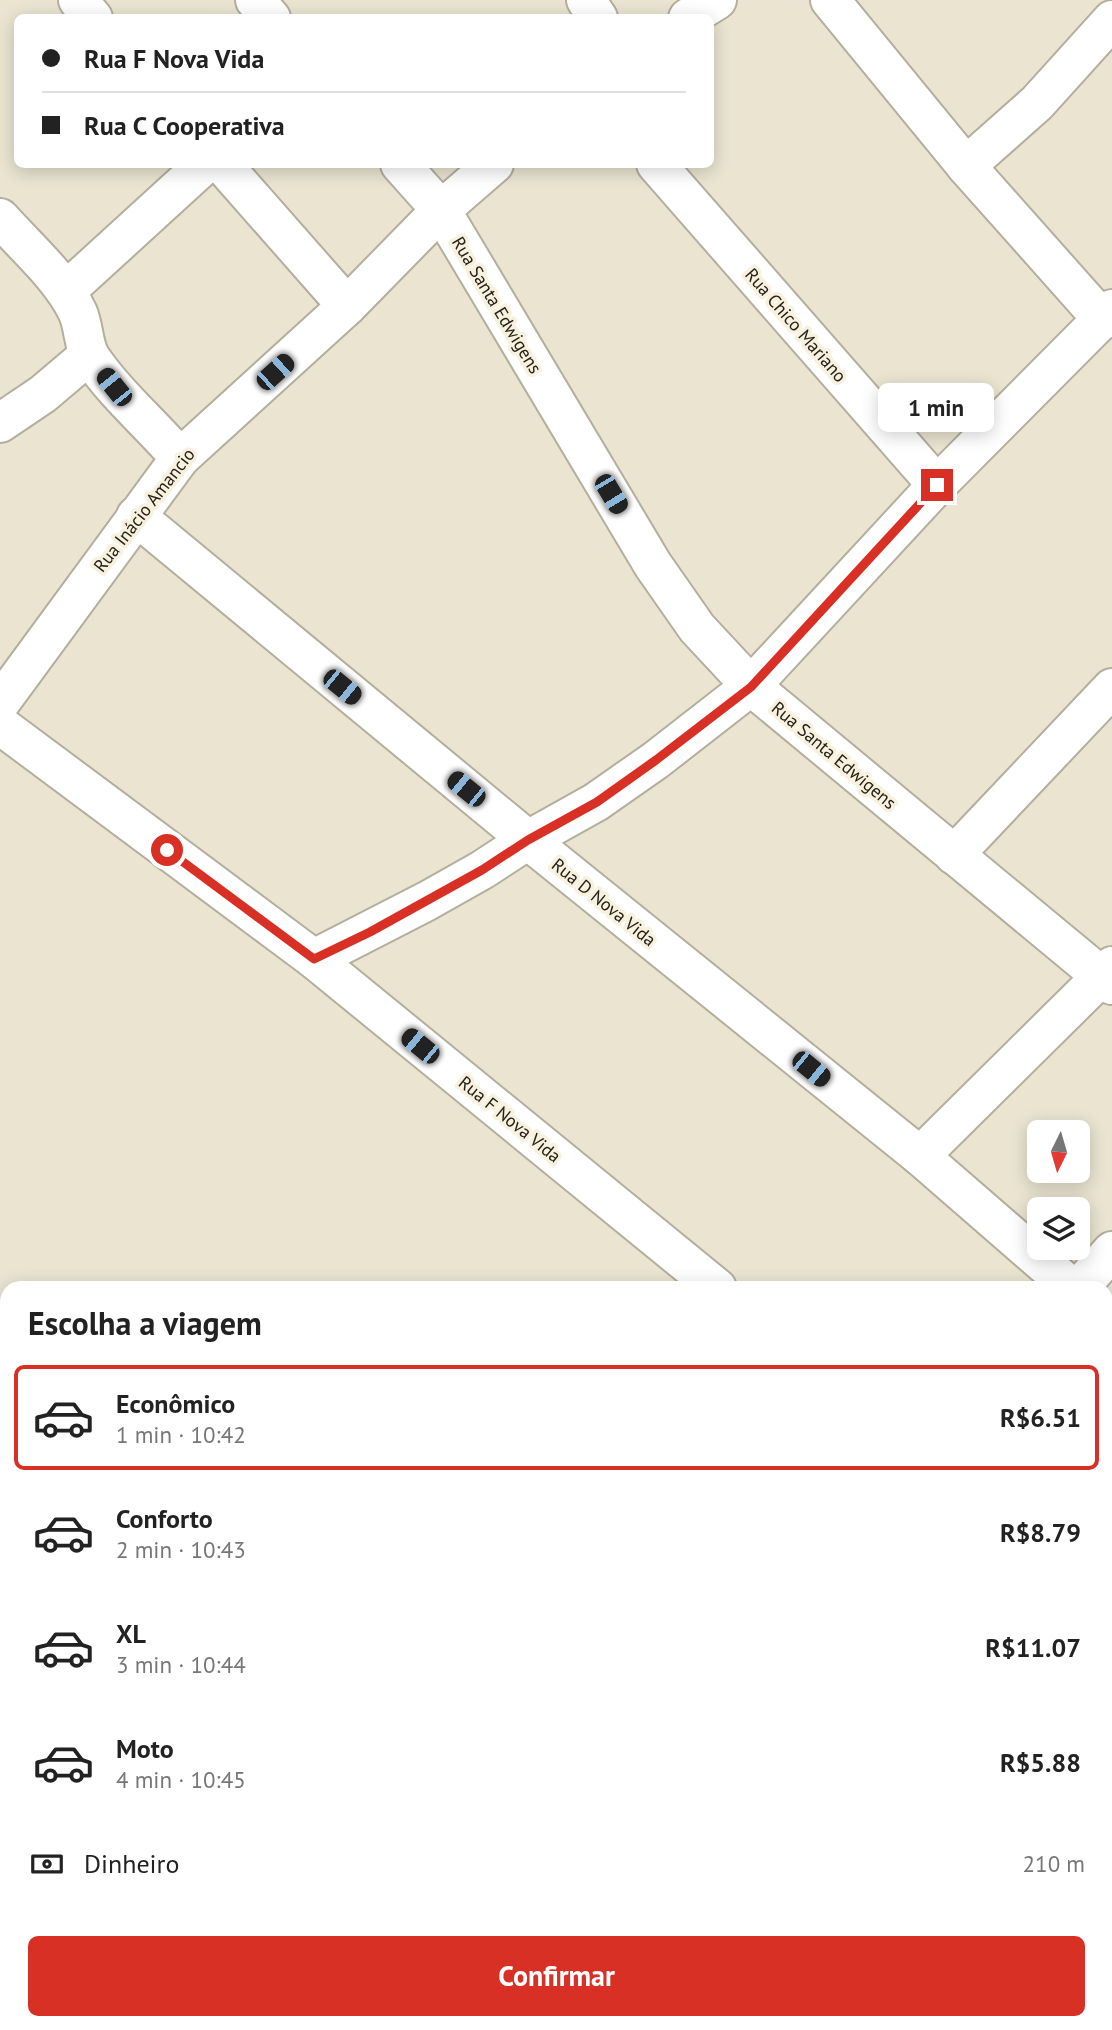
<!DOCTYPE html>
<html lang="pt">
<meta charset="utf-8">
<style>
:root{--surface:#fff;--page:#f2f2f2;--text:#222;--muted:#767676;--line:#e0e0e0;--accent:#d93025}
body{margin:0;font-family:"PT Sans",sans-serif;background:var(--page);color:var(--text);height:100vh;display:flex;flex-direction:column;font-size:26px;white-space:nowrap}
*{box-sizing:border-box;margin:0}
p{font-size:23px;color:var(--muted)}
.icon{flex:none;width:38px;height:38px;fill:none;stroke:currentColor;stroke-width:2;stroke-linecap:round;stroke-linejoin:round}
.map{position:relative;flex:1;overflow:hidden}
.drawer{position:absolute;left:0px;top:1281px;width:1113px;height:749px;display:flex;flex-direction:column;background:var(--surface);border-radius:21px 21px 0 0;box-shadow:0 4px 18px #0003}
.drawer>*{flex:none}
.banner{position:absolute;left:14px;top:14px;width:700px;height:154px;border-radius:10px;box-shadow:0 4px 18px #0003;display:grid;align-content:center;height:154px;padding:0 28px;background:var(--surface)}
.needle{width:46px;rotate:185deg}
.buttons{position:absolute;left:1027px;top:1120px;display:grid;gap:14px}
.buttons a{display:grid;place-items:center;width:63px;height:63px;border-radius:10px;background:var(--surface);box-shadow:0 4px 18px #0003;font-size:35px}
.end{position:absolute;width:32px;height:32px;margin:-16px;border:9px solid #d93025;background:#fff;box-shadow:0 0 0 4px #fff}
.from{border-radius:50%}
.bubble{position:absolute;height:49px;border-radius:10px;background:var(--surface);box-shadow:0 4px 18px #0003;font-size:23px;font-weight:700;line-height:49px;text-align:center}
.car{position:absolute;width:21px;height:42px;margin:-21px -10px;border-radius:9px;box-shadow:0 0 5px 2px #0007;background:linear-gradient(#222 24%,#8ab4d8 0 40%,#222 0 76%,#8ab4d8 0 86%,#222 0)}
.banner b{display:flex;align-items:center;gap:24px;height:66px;font-size:26px}
.banner b+b{border-top:2px solid var(--line)}
.banner i{width:18px;height:18px;background:var(--text)}
ul{padding:0;list-style:none}
li{display:flex;align-items:center;gap:21px;height:105px;margin:0 14px 10px;padding:0 14px;border:4px solid transparent;border-radius:10px}
li div{flex:1}
li b{display:block;font-size:26px}
li em{font-style:normal;font-weight:700}
li.active{border-color:var(--accent)}
li>.icon{width:63px;height:63px;stroke-width:1.5}
h2{padding:0 28px;font-size:32px;line-height:84px}
.pay{display:flex;align-items:center;gap:18px;height:77px;padding:0 28px;font-size:26px}
.pay p{margin-inline-start:auto}
.cta{display:flex;gap:14px;margin-top:auto;padding:14px 28px}
.cta a{flex:1;height:80px;border-radius:10px;background:var(--accent);color:#fff;font-size:28px;font-weight:700;line-height:80px;text-align:center}
.map>svg:first-child{display:block}
</style>
<div class="map">
<svg width="1112" height="2030" viewBox="0 0 1112 2030">
<rect width="100%" height="100%" fill="#eae4d1"/>
<g fill="none" stroke-linecap="round" stroke-linejoin="round">
<g stroke="#a49670" stroke-width="33">
<polyline points="0,2009 7,2010"/>
<polyline points="90,2023 118,2030"/>
</g>
<defs>
<g id="minor">
<polyline points="78,0 93,18"/>
<polyline points="255,0 271,18"/>
<polyline points="586,0 598,18"/>
<polyline points="830,0 966,166 1103,320"/>
<polyline points="688,18 717,0"/>
<polyline points="222,164 347,306"/>
<polyline points="400,164 441,210 653,565 697,628 751,686 1112,985"/>
<polyline points="656,164 937,485"/>
<polyline points="966,166 1037,103 1112,20"/>
<path d="M0,218C25,246 62,278 78,313C84,327 83,345 91,358C117,396 151,424 180,458"/>
<polyline points="66,291 205,164"/>
<polyline points="0,423 43,394 89,355"/>
<polyline points="136,516 528,840 920,1156 1072,1288"/>
<polyline points="0,703 180,458 347,306 441,210 494,164"/>
<polyline points="0,725 314,959 717,1288"/>
<polyline points="954,855 1112,688"/>
<polyline points="314,959 427,901 482,870 528,840 596,802 656,760 751,686 937,485 1112,309"/>
<polyline points="920,1156 1112,966"/>
<polyline points="1079,1288 1112,1251"/>
<polyline points="0,1414 6,1407"/>
<polyline points="1106,1495 1112,1488"/>
<polyline points="0,1720 7,1712"/>
<polyline points="1106,1807 1112,1812"/>
<polyline points="1106,2022 1112,2027"/>
<polyline points="791,2023 800,2030"/>
<polyline points="419,2030 426,2023"/>
</g>
</defs>
<use href="#minor" stroke="#b4ae9d" stroke-width="42"/>
<use href="#minor" stroke="#fff" stroke-width="38"/>
</g>
<g fill="none" stroke-linecap="round" stroke-linejoin="round">
<polyline stroke="#d93025" stroke-width="9" points="167,850 314,959 370,932 482,870 528,840 597,802 656,760 751,687 937,485"/>
</g>
<g text-anchor="middle" dominant-baseline="central" stroke-width="7" stroke-linejoin="round" paint-order="stroke">
<g font-size="18" fill="#222019" stroke="#f7f1de">
<text transform="translate(497 305) rotate(59)">Rua Santa Edwigens</text>
<text transform="translate(796 325) rotate(49)">Rua Chico Mariano</text>
<text transform="translate(144 510) rotate(-52)">Rua Inácio Amancio</text>
<text transform="translate(834 755) rotate(40)">Rua Santa Edwigens</text>
<text transform="translate(604 902) rotate(39)">Rua D Nova Vida</text>
<text transform="translate(510 1119) rotate(39)">Rua F Nova Vida</text>
</g>
</g>
</svg>
<div class="buttons">
<a><svg class="needle" viewBox="-14 -14 28 28"><path d="M0-13l5 13h-10z" fill="#e53935"/><path d="M0 13l5-13h-10z" fill="#767676"/></svg></a>
<a><svg class="icon" aria-label="layers" viewBox="0 0 24 24"><path d="M12 4l9 5-9 5-9-5zM3 14l9 5 9-5"/></svg></a>
</div>
<i class="end from" style="left:167px;top:850px"></i>
<i class="end" style="left:937px;top:485px"></i>
<div class="bubble" style="left:878px;top:383px;width:116px">1 min</div>
<i class="car" style="left:275px;top:372px;rotate:48deg"></i>
<i class="car" style="left:114px;top:387px;rotate:321deg"></i>
<i class="car" style="left:611px;top:494px;rotate:149deg"></i>
<i class="car" style="left:342px;top:687px;rotate:129deg"></i>
<i class="car" style="left:466px;top:789px;rotate:309deg"></i>
<i class="car" style="left:420px;top:1046px;rotate:309deg"></i>
<i class="car" style="left:811px;top:1069px;rotate:129deg"></i>
<div class="banner">
<b><i class="from"></i>Rua F Nova Vida</b>
<b><i></i>Rua C Cooperativa</b>
</div>
<section class="drawer">
<h2>Escolha a viagem</h2>
<ul>
<li class="active"><svg class="icon" aria-label="car" viewBox="0 0 24 24"><path d="M5 17H2v-5l4-1 3-4h7l3 4 3 1v5h-3M9 17h6M6 11h13"/><circle cx="7" cy="17" r="2"/><circle cx="17" cy="17" r="2"/></svg><div><b>Econômico</b><p>1 min · 10:42</p></div><em>R$6.51</em></li>
<li><svg class="icon" aria-label="car" viewBox="0 0 24 24"><path d="M5 17H2v-5l4-1 3-4h7l3 4 3 1v5h-3M9 17h6M6 11h13"/><circle cx="7" cy="17" r="2"/><circle cx="17" cy="17" r="2"/></svg><div><b>Conforto</b><p>2 min · 10:43</p></div><em>R$8.79</em></li>
<li><svg class="icon" aria-label="car" viewBox="0 0 24 24"><path d="M5 17H2v-5l4-1 3-4h7l3 4 3 1v5h-3M9 17h6M6 11h13"/><circle cx="7" cy="17" r="2"/><circle cx="17" cy="17" r="2"/></svg><div><b>XL</b><p>3 min · 10:44</p></div><em>R$11.07</em></li>
<li><svg class="icon" aria-label="car" viewBox="0 0 24 24"><path d="M5 17H2v-5l4-1 3-4h7l3 4 3 1v5h-3M9 17h6M6 11h13"/><circle cx="7" cy="17" r="2"/><circle cx="17" cy="17" r="2"/></svg><div><b>Moto</b><p>4 min · 10:45</p></div><em>R$5.88</em></li>
</ul>
<div class="pay"><svg class="icon" aria-label="cash" viewBox="0 0 24 24"><path d="M3 7h18v10H3z"/><circle cx="12" cy="12" r="2"/></svg>Dinheiro<p>210 m</p></div>
<div class="cta"><a>Confirmar</a></div>
</section>
</div>
